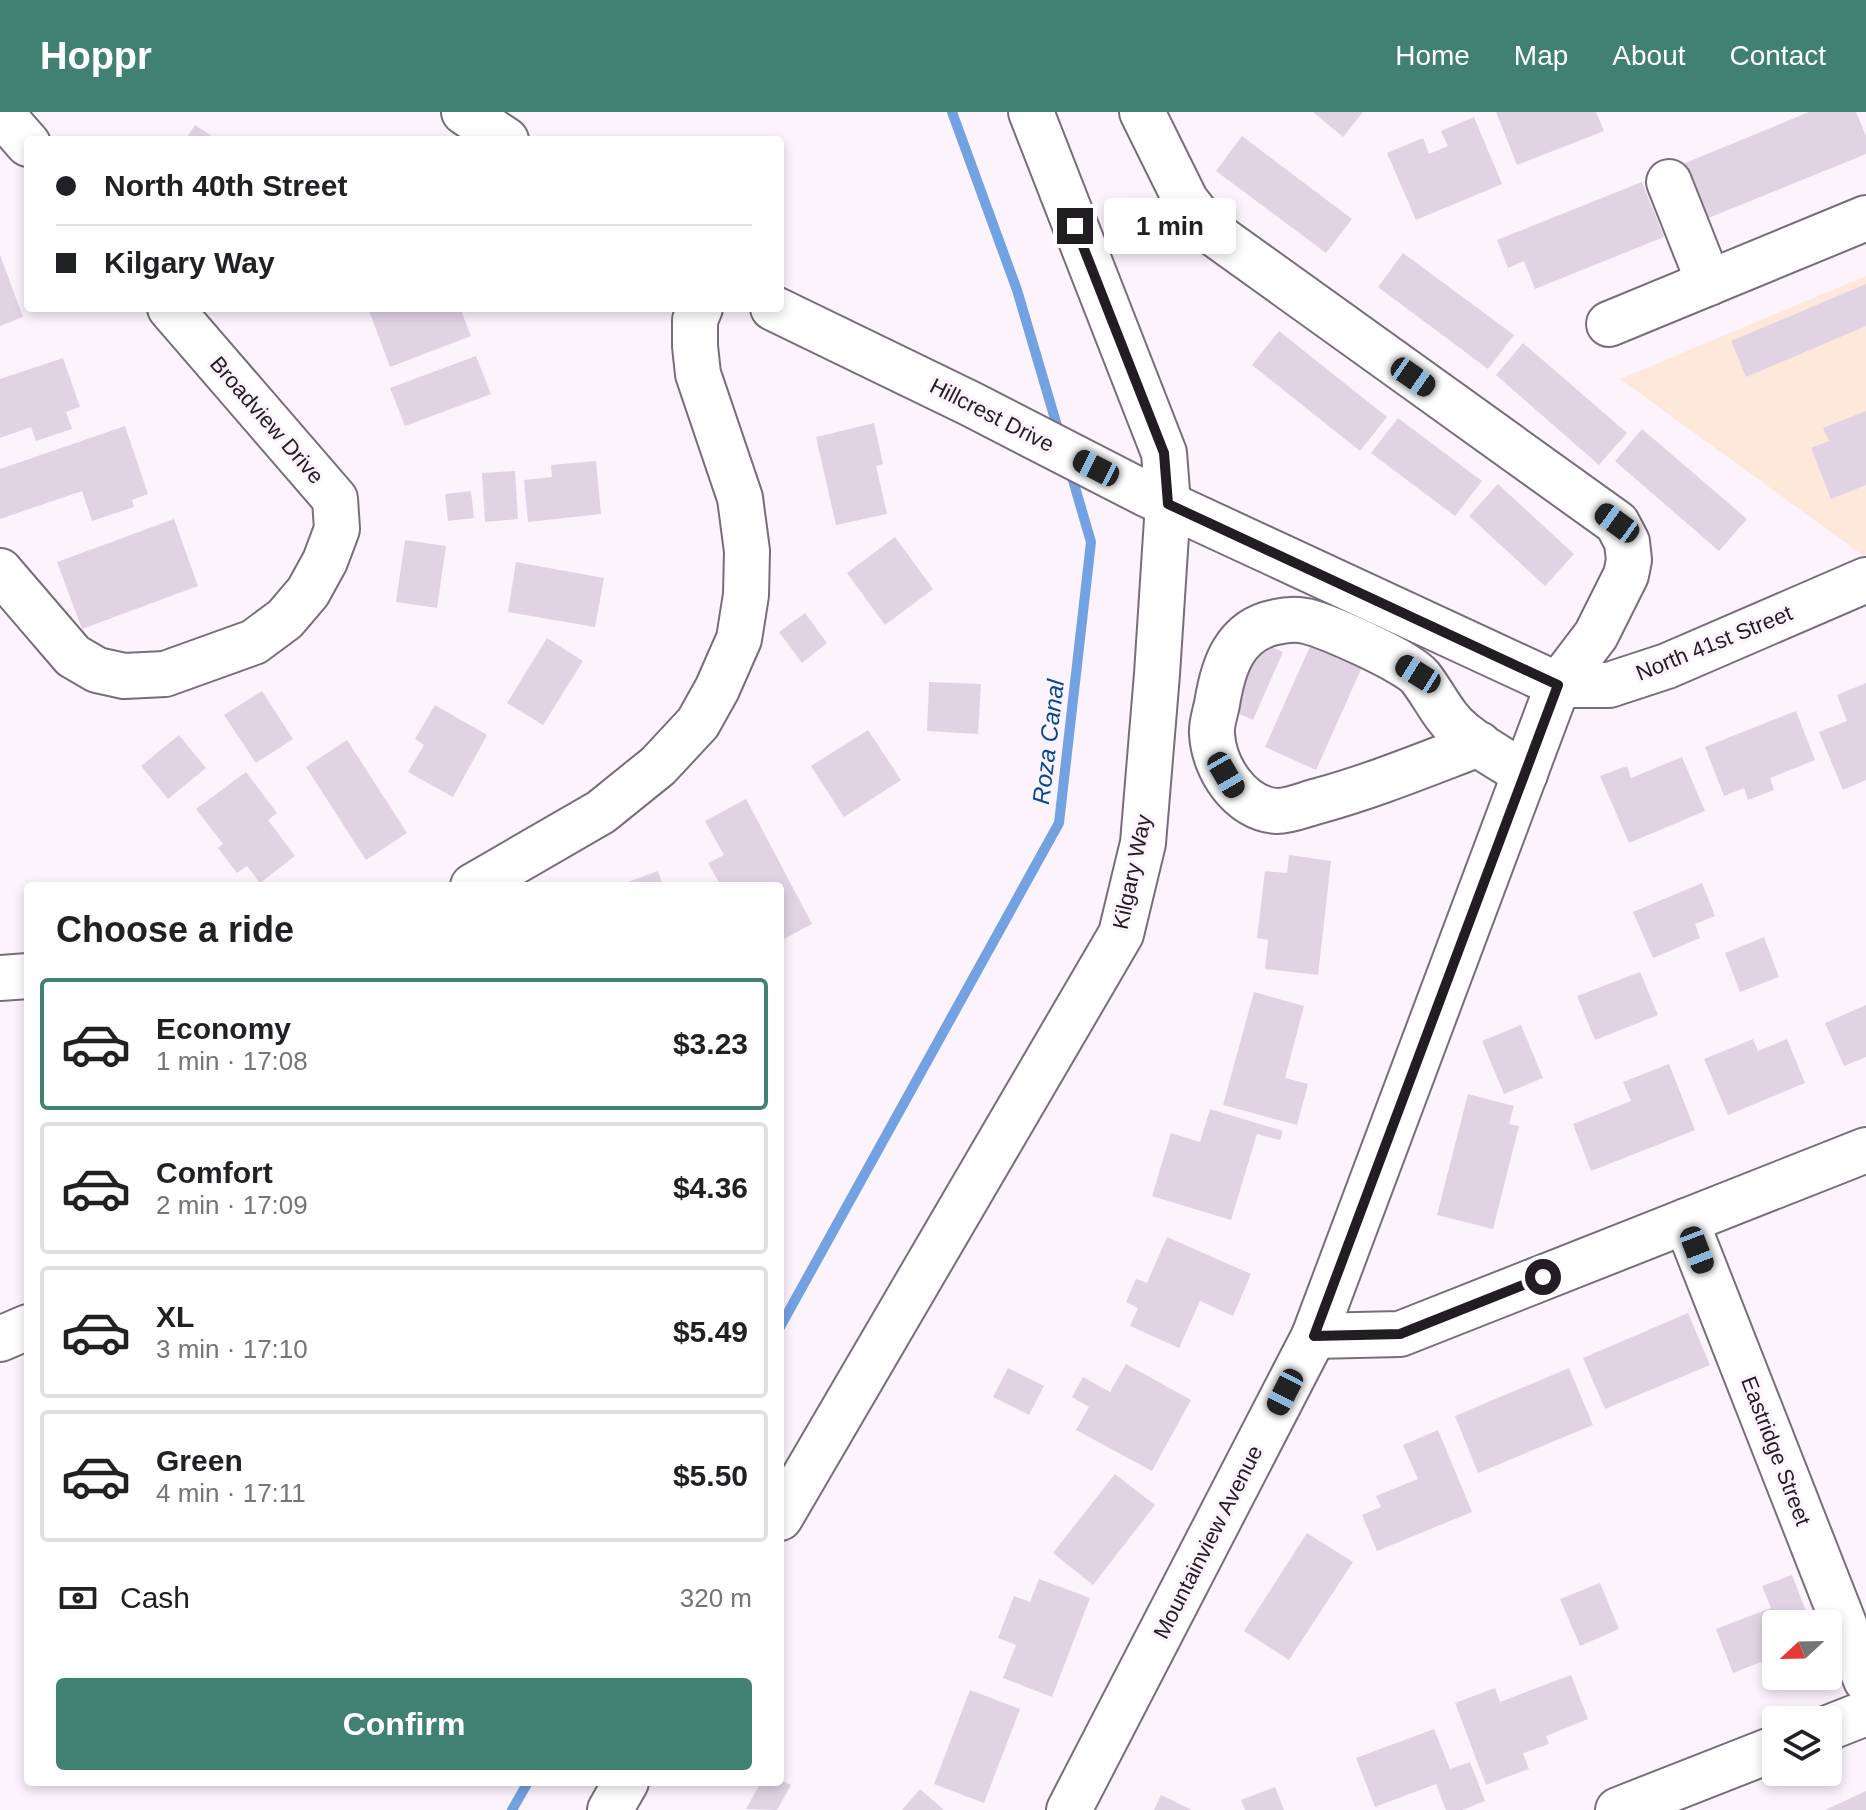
<!DOCTYPE html>
<meta charset="utf-8">
<style>
:root{--surface:#fff;--page:#f6f6f6;--text:#202124;--muted:#757577;--line:#e0e0e0;--accent:#408171}
body{margin:0;font-family:Helvetica,sans-serif;background:var(--page);color:var(--text);height:100vh;display:flex;flex-direction:column;font-size:30px;white-space:nowrap}
*{box-sizing:border-box;margin:0}
p{font-size:26px;color:var(--muted)}
.icon{flex:none;width:44px;height:44px;fill:none;stroke:currentColor;stroke-width:2;stroke-linecap:round;stroke-linejoin:round}
.map{position:relative;flex:1;overflow:hidden}
.drawer{position:absolute;left:24px;top:770px;width:760px;height:904px;display:flex;flex-direction:column;background:var(--surface);border-radius:8px;box-shadow:0 4px 12px #0003}
.drawer>*{flex:none}
.top-card{position:absolute;left:24px;top:24px;width:760px;height:176px;border-radius:8px;box-shadow:0 4px 12px #0003;display:grid;align-content:center;height:176px;padding:0 32px;background:var(--surface)}
.needle{width:52px;rotate:248deg}
.controls{position:absolute;left:1762px;top:1498px;display:grid;gap:16px}
.controls a{display:grid;place-items:center;width:80px;height:80px;border-radius:8px;background:var(--surface);box-shadow:0 4px 12px #0003;font-size:40px}
.end{position:absolute;width:36px;height:36px;margin:-18px;border:10px solid #211d22;background:#fff;box-shadow:0 0 0 4px #fff}
.from{border-radius:50%}
.bubble{position:absolute;height:56px;border-radius:8px;background:var(--surface);box-shadow:0 4px 12px #0003;font-size:26px;font-weight:800;line-height:56px;text-align:center}
.car{position:absolute;width:24px;height:48px;margin:-24px -12px;border-radius:10px;box-shadow:0 0 6px 2px #0007;background:linear-gradient(#222 24%,#8ab4d8 0 40%,#222 0 76%,#8ab4d8 0 86%,#222 0)}
.top-card b{display:flex;align-items:center;gap:28px;height:76px;font-size:30px}
.top-card b+b{border-top:2px solid var(--line)}
.top-card i{width:20px;height:20px;background:var(--text)}
ul{padding:0;list-style:none}
li{display:flex;align-items:center;gap:24px;height:132px;margin:0 16px 12px;padding:0 16px;border:4px solid var(--line);border-radius:8px}
li div{flex:1}
li b{display:block;font-size:30px}
li em{font-style:normal;font-weight:800}
li.on{border-color:var(--accent)}
li>.icon{width:72px;height:72px;stroke-width:1.5}
h2{padding:0 32px;font-size:36px;line-height:96px}
.pay{display:flex;align-items:center;gap:20px;height:88px;padding:0 32px;font-size:30px}
.pay p{margin-inline-start:auto}
.action{display:flex;gap:16px;margin-top:auto;padding:16px 32px}
.action a{flex:1;height:92px;border-radius:8px;background:var(--accent);color:#fff;font-size:32px;font-weight:800;line-height:92px;text-align:center}
header{display:flex;align-items:center;gap:48px;box-sizing:border-box;height:112px;padding:0 40px;background:var(--accent);color:#fff}
header strong{font-size:38px}
nav{display:flex;gap:44px;margin-inline-start:auto;font-size:28px}
.map>svg:first-child{display:block}
</style>
<header>
<strong>Hoppr</strong>
<nav><a>Home</a><a>Map</a><a>About</a><a>Contact</a></nav>
</header>
<div class="map">
<svg width="1866" height="1698" viewBox="0 0 1866 1698">
<rect width="100%" height="100%" fill="#fcf3fd"/>
<polygon fill="#fee8da" points="1866,164 1866,443 1864,444 1620,267"/>
<g fill="none" stroke-linecap="round" stroke-linejoin="round">
<g stroke="#72a2e2" stroke-width="10">
<polyline points="952,0 1017,178 1060,324"/>
<polyline points="780,1215 1059,711 1091,430 1070,358"/>
<polyline points="512,1698 528,1670"/>
</g>
</g>
<g fill="#e1d3e4">
<polygon points="1313,0 1363,0 1343,25"/>
<polygon points="1496,0 1596,0 1604,19 1517,53"/>
<polygon points="1809,0 1856,0 1866,24 1866,42 1706,107 1683,52"/>
<polygon points="1474,5 1502,72 1416,108 1387,41 1423,26 1429,42 1448,34 1441,19"/>
<polygon points="195,13 218,28 185,28"/>
<polygon points="1242,24 1352,107 1326,141 1216,59"/>
<polygon points="1642,70 1664,125 1535,177 1524,149 1508,156 1497,128"/>
<polygon points="1403,141 1514,223 1488,257 1378,175"/>
<polygon points="0,143 23,205 0,214"/>
<polygon points="1866,172 1866,214 1746,265 1731,229"/>
<polygon points="368,196 460,196 471,224 390,255"/>
<polygon points="1279,219 1387,305 1360,339 1252,253"/>
<polygon points="1523,231 1627,321 1599,353 1496,263"/>
<polygon points="476,244 491,282 405,314 390,276"/>
<polygon points="63,246 80,295 66,300 72,317 36,329 31,315 0,326 0,267"/>
<polygon points="1866,299 1866,373 1831,387 1811,336 1829,329 1823,316"/>
<polygon points="1398,306 1482,369 1455,404 1371,341"/>
<polygon points="874,311 883,352 876,354 887,402 836,413 816,325"/>
<polygon points="125,314 148,382 132,388 134,395 92,409 82,379 0,407 0,357"/>
<polygon points="1642,317 1747,407 1719,439 1615,349"/>
<polygon points="596,349 601,402 528,410 524,368 552,365 551,353"/>
<polygon points="515,359 518,407 485,410 482,361"/>
<polygon points="1498,372 1574,442 1545,474 1469,404"/>
<polygon points="471,379 474,406 448,409 445,382"/>
<polygon points="174,407 198,474 82,517 57,450"/>
<polygon points="895,425 933,477 885,513 847,461"/>
<polygon points="405,428 446,434 437,496 396,490"/>
<polygon points="516,450 604,466 595,515 508,500"/>
<polygon points="805,501 827,531 802,551 779,520"/>
<polygon points="547,526 583,549 543,613 507,591"/>
<polygon points="1254,527 1283,540 1253,608 1224,595"/>
<polygon points="1312,530 1363,553 1316,658 1265,635"/>
<polygon points="929,570 981,572 978,622 927,619"/>
<polygon points="1866,571 1866,668 1843,678 1819,620 1847,609 1837,583"/>
<polygon points="262,579 293,627 256,651 224,603"/>
<polygon points="435,593 487,623 453,685 408,660 424,633 415,627"/>
<polygon points="1796,599 1815,648 1770,666 1774,678 1748,688 1744,676 1724,684 1705,635"/>
<polygon points="868,618 901,668 844,705 811,654"/>
<polygon points="179,623 206,656 168,687 141,654"/>
<polygon points="347,628 407,721 366,748 306,655"/>
<polygon points="1682,645 1705,699 1629,731 1600,664 1627,654 1631,666"/>
<polygon points="246,660 277,701 268,708 295,744 260,771 247,754 237,761 218,736 223,732 196,697"/>
<polygon points="746,687 812,812 780,829 780,774 721,774 708,751 724,743 705,709"/>
<polygon points="1289,743 1331,749 1318,863 1265,857 1268,828 1257,826 1265,759 1287,761"/>
<polygon points="658,759 663,774 617,774"/>
<polygon points="1702,771 1715,804 1695,812 1700,826 1653,846 1633,800"/>
<polygon points="1764,825 1779,865 1740,880 1725,841"/>
<polygon points="1640,860 1658,903 1595,928 1577,884"/>
<polygon points="1254,880 1304,894 1285,966 1308,972 1297,1013 1223,993"/>
<polygon points="1866,893 1866,945 1844,954 1825,911"/>
<polygon points="1521,913 1543,966 1504,982 1482,929"/>
<polygon points="1753,927 1758,939 1787,927 1805,971 1728,1003 1704,947"/>
<polygon points="1669,952 1695,1018 1591,1059 1573,1012 1631,989 1623,970"/>
<polygon points="1468,982 1514,994 1509,1012 1519,1014 1493,1117 1437,1103"/>
<polygon points="1210,997 1283,1019 1280,1028 1257,1022 1231,1108 1152,1084 1171,1021 1200,1030"/>
<polygon points="1167,1125 1251,1162 1233,1204 1200,1189 1179,1236 1130,1214 1138,1196 1126,1190 1136,1167 1147,1171"/>
<polygon points="1688,1201 1710,1253 1605,1297 1583,1246"/>
<polygon points="1126,1252 1191,1288 1152,1359 1076,1318 1089,1295 1072,1285 1083,1265 1110,1280"/>
<polygon points="1008,1256 1044,1274 1029,1303 993,1285"/>
<polygon points="1569,1256 1593,1313 1478,1361 1455,1304"/>
<polygon points="1438,1318 1472,1400 1377,1439 1362,1403 1381,1395 1376,1384 1418,1367 1403,1333"/>
<polygon points="1115,1362 1155,1393 1093,1473 1053,1441"/>
<polygon points="1307,1421 1353,1450 1289,1548 1244,1519"/>
<polygon points="1792,1463 1811,1512 1776,1512 1776,1553 1764,1557 1761,1550 1733,1561 1716,1517 1771,1496 1762,1474"/>
<polygon points="1039,1467 1090,1486 1052,1585 1003,1566 1016,1533 998,1526 1014,1484 1030,1490"/>
<polygon points="1600,1471 1619,1517 1580,1534 1560,1487"/>
<polygon points="1571,1563 1588,1607 1546,1624 1549,1632 1523,1641 1529,1657 1486,1673 1455,1591 1495,1576 1500,1590"/>
<polygon points="970,1578 1020,1597 984,1691 934,1672"/>
<polygon points="1434,1617 1450,1657 1470,1650 1485,1689 1462,1698 1446,1698 1436,1672 1375,1695 1356,1646"/>
<polygon points="780,1667 791,1673 777,1698 746,1697 761,1670 780,1670"/>
<polygon points="1275,1675 1284,1698 1245,1698 1241,1688"/>
<polygon points="920,1677 944,1698 902,1698"/>
<polygon points="1866,1679 1866,1698 1825,1698"/>
<polygon points="1161,1683 1192,1698 1154,1698"/>
</g>
<g fill="none" stroke-linecap="round" stroke-linejoin="round">
<defs>
<g id="minor">
<polyline points="0,0 28,32"/>
<polyline points="464,0 506,28"/>
<polyline points="1669,70 1709,171"/>
<polyline points="773,196 971,292 1146,382 1558,573 1609,573 1667,554 1866,468"/>
<polyline points="1609,212 1866,106"/>
<polyline points="0,459 73,544 97,558 124,564 165,562 254,530 285,507 308,480 325,449 337,417 335,387 170,196"/>
<path d="M1479,632C1426,652 1373,674 1318,689C1306,692 1290,699 1277,699C1240,697 1214,656 1212,622C1211,613 1215,602 1217,592C1223,555 1234,518 1276,510C1285,508 1296,507 1306,509C1327,514 1407,549 1420,565C1435,584 1444,607 1464,622C1482,637 1505,649 1525,662"/>
<polyline points="473,774 601,700 658,654 698,611 717,577 739,527 746,483 747,439 740,386 698,262 695,234 695,208 700,196"/>
<polyline points="0,866 28,864"/>
<polyline points="1686,1109 1866,1568"/>
<polyline points="1314,1224 1400,1222 1866,1038"/>
<polyline points="0,1227 28,1215"/>
<polyline points="780,1406 1121,822 1143,731 1157,562 1168,392 1164,341 1031,0"/>
<polyline points="1828,1616 1866,1601"/>
<polyline points="610,1698 626,1670"/>
<polyline points="1069,1698 1314,1224 1558,573 1596,523 1626,463 1629,448 1627,430 1617,411 1209,118 1186,89 1142,0"/>
<polyline points="1618,1698 1776,1636"/>
</g>
</defs>
<use href="#minor" stroke="#796d7b" stroke-width="48"/>
<use href="#minor" stroke="#fff" stroke-width="44"/>
</g>
<g fill="none" stroke-linecap="round" stroke-linejoin="round">
<polyline stroke="#211d22" stroke-width="10" points="1075,114 1164,341 1168,392 1558,573 1314,1224 1400,1222 1543,1165"/>
</g>
<g text-anchor="middle" dominant-baseline="central" stroke-width="6" stroke-linejoin="round" paint-order="stroke">
<g font-size="22" fill="#211d22" stroke="#fcf3fd">
<text transform="translate(992 303) rotate(27)">Hillcrest Drive</text>
<text transform="translate(267 308) rotate(49)">Broadview Drive</text>
<text transform="translate(1714 531) rotate(-22)">North 41st Street</text>
<text transform="translate(1132 760) rotate(-78)">Kilgary Way</text>
<text transform="translate(1776 1339) rotate(69)">Eastridge Street</text>
<text transform="translate(1208 1430) rotate(-63)">Mountainview Avenue</text>
</g>
<g font-size="24" font-style="italic" fill="#024993" stroke="#fcf3fd">
<text transform="translate(1048 630) rotate(-83)">Roza Canal</text>
</g>
</g>
</svg>
<div class="controls">
<a><svg class="needle" viewBox="-14 -14 28 28"><path d="M0-13l5 13h-10z" fill="#e53935"/><path d="M0 13l5-13h-10z" fill="#757577"/></svg></a>
<a><svg class="icon" aria-label="layers" viewBox="0 0 24 24"><path d="M12 4l9 5-9 5-9-5zM3 14l9 5 9-5"/></svg></a>
</div>
<i class="end from" style="left:1543px;top:1165px"></i>
<i class="end" style="left:1075px;top:114px"></i>
<div class="bubble" style="left:1104px;top:86px;width:132px">1 min</div>
<i class="car" style="left:1413px;top:265px;rotate:125deg"></i>
<i class="car" style="left:1096px;top:356px;rotate:297deg"></i>
<i class="car" style="left:1617px;top:411px;rotate:306deg"></i>
<i class="car" style="left:1418px;top:562px;rotate:302deg"></i>
<i class="car" style="left:1226px;top:663px;rotate:150deg"></i>
<i class="car" style="left:1697px;top:1138px;rotate:159deg"></i>
<i class="car" style="left:1285px;top:1280px;rotate:207deg"></i>
<div class="top-card">
<b><i class="from"></i>North 40th Street</b>
<b><i></i>Kilgary Way</b>
</div>
<section class="drawer">
<h2>Choose a ride</h2>
<ul>
<li class="on"><svg class="icon" aria-label="car" viewBox="0 0 24 24"><path d="M5 17H2v-5l4-1 3-4h7l3 4 3 1v5h-3M9 17h6M6 11h13"/><circle cx="7" cy="17" r="2"/><circle cx="17" cy="17" r="2"/></svg><div><b>Economy</b><p>1 min · 17:08</p></div><em>$3.23</em></li>
<li><svg class="icon" aria-label="car" viewBox="0 0 24 24"><path d="M5 17H2v-5l4-1 3-4h7l3 4 3 1v5h-3M9 17h6M6 11h13"/><circle cx="7" cy="17" r="2"/><circle cx="17" cy="17" r="2"/></svg><div><b>Comfort</b><p>2 min · 17:09</p></div><em>$4.36</em></li>
<li><svg class="icon" aria-label="car" viewBox="0 0 24 24"><path d="M5 17H2v-5l4-1 3-4h7l3 4 3 1v5h-3M9 17h6M6 11h13"/><circle cx="7" cy="17" r="2"/><circle cx="17" cy="17" r="2"/></svg><div><b>XL</b><p>3 min · 17:10</p></div><em>$5.49</em></li>
<li><svg class="icon" aria-label="car" viewBox="0 0 24 24"><path d="M5 17H2v-5l4-1 3-4h7l3 4 3 1v5h-3M9 17h6M6 11h13"/><circle cx="7" cy="17" r="2"/><circle cx="17" cy="17" r="2"/></svg><div><b>Green</b><p>4 min · 17:11</p></div><em>$5.50</em></li>
</ul>
<div class="pay"><svg class="icon" aria-label="cash" viewBox="0 0 24 24"><path d="M3 7h18v10H3z"/><circle cx="12" cy="12" r="2"/></svg>Cash<p>320 m</p></div>
<div class="action"><a>Confirm</a></div>
</section>
</div>
